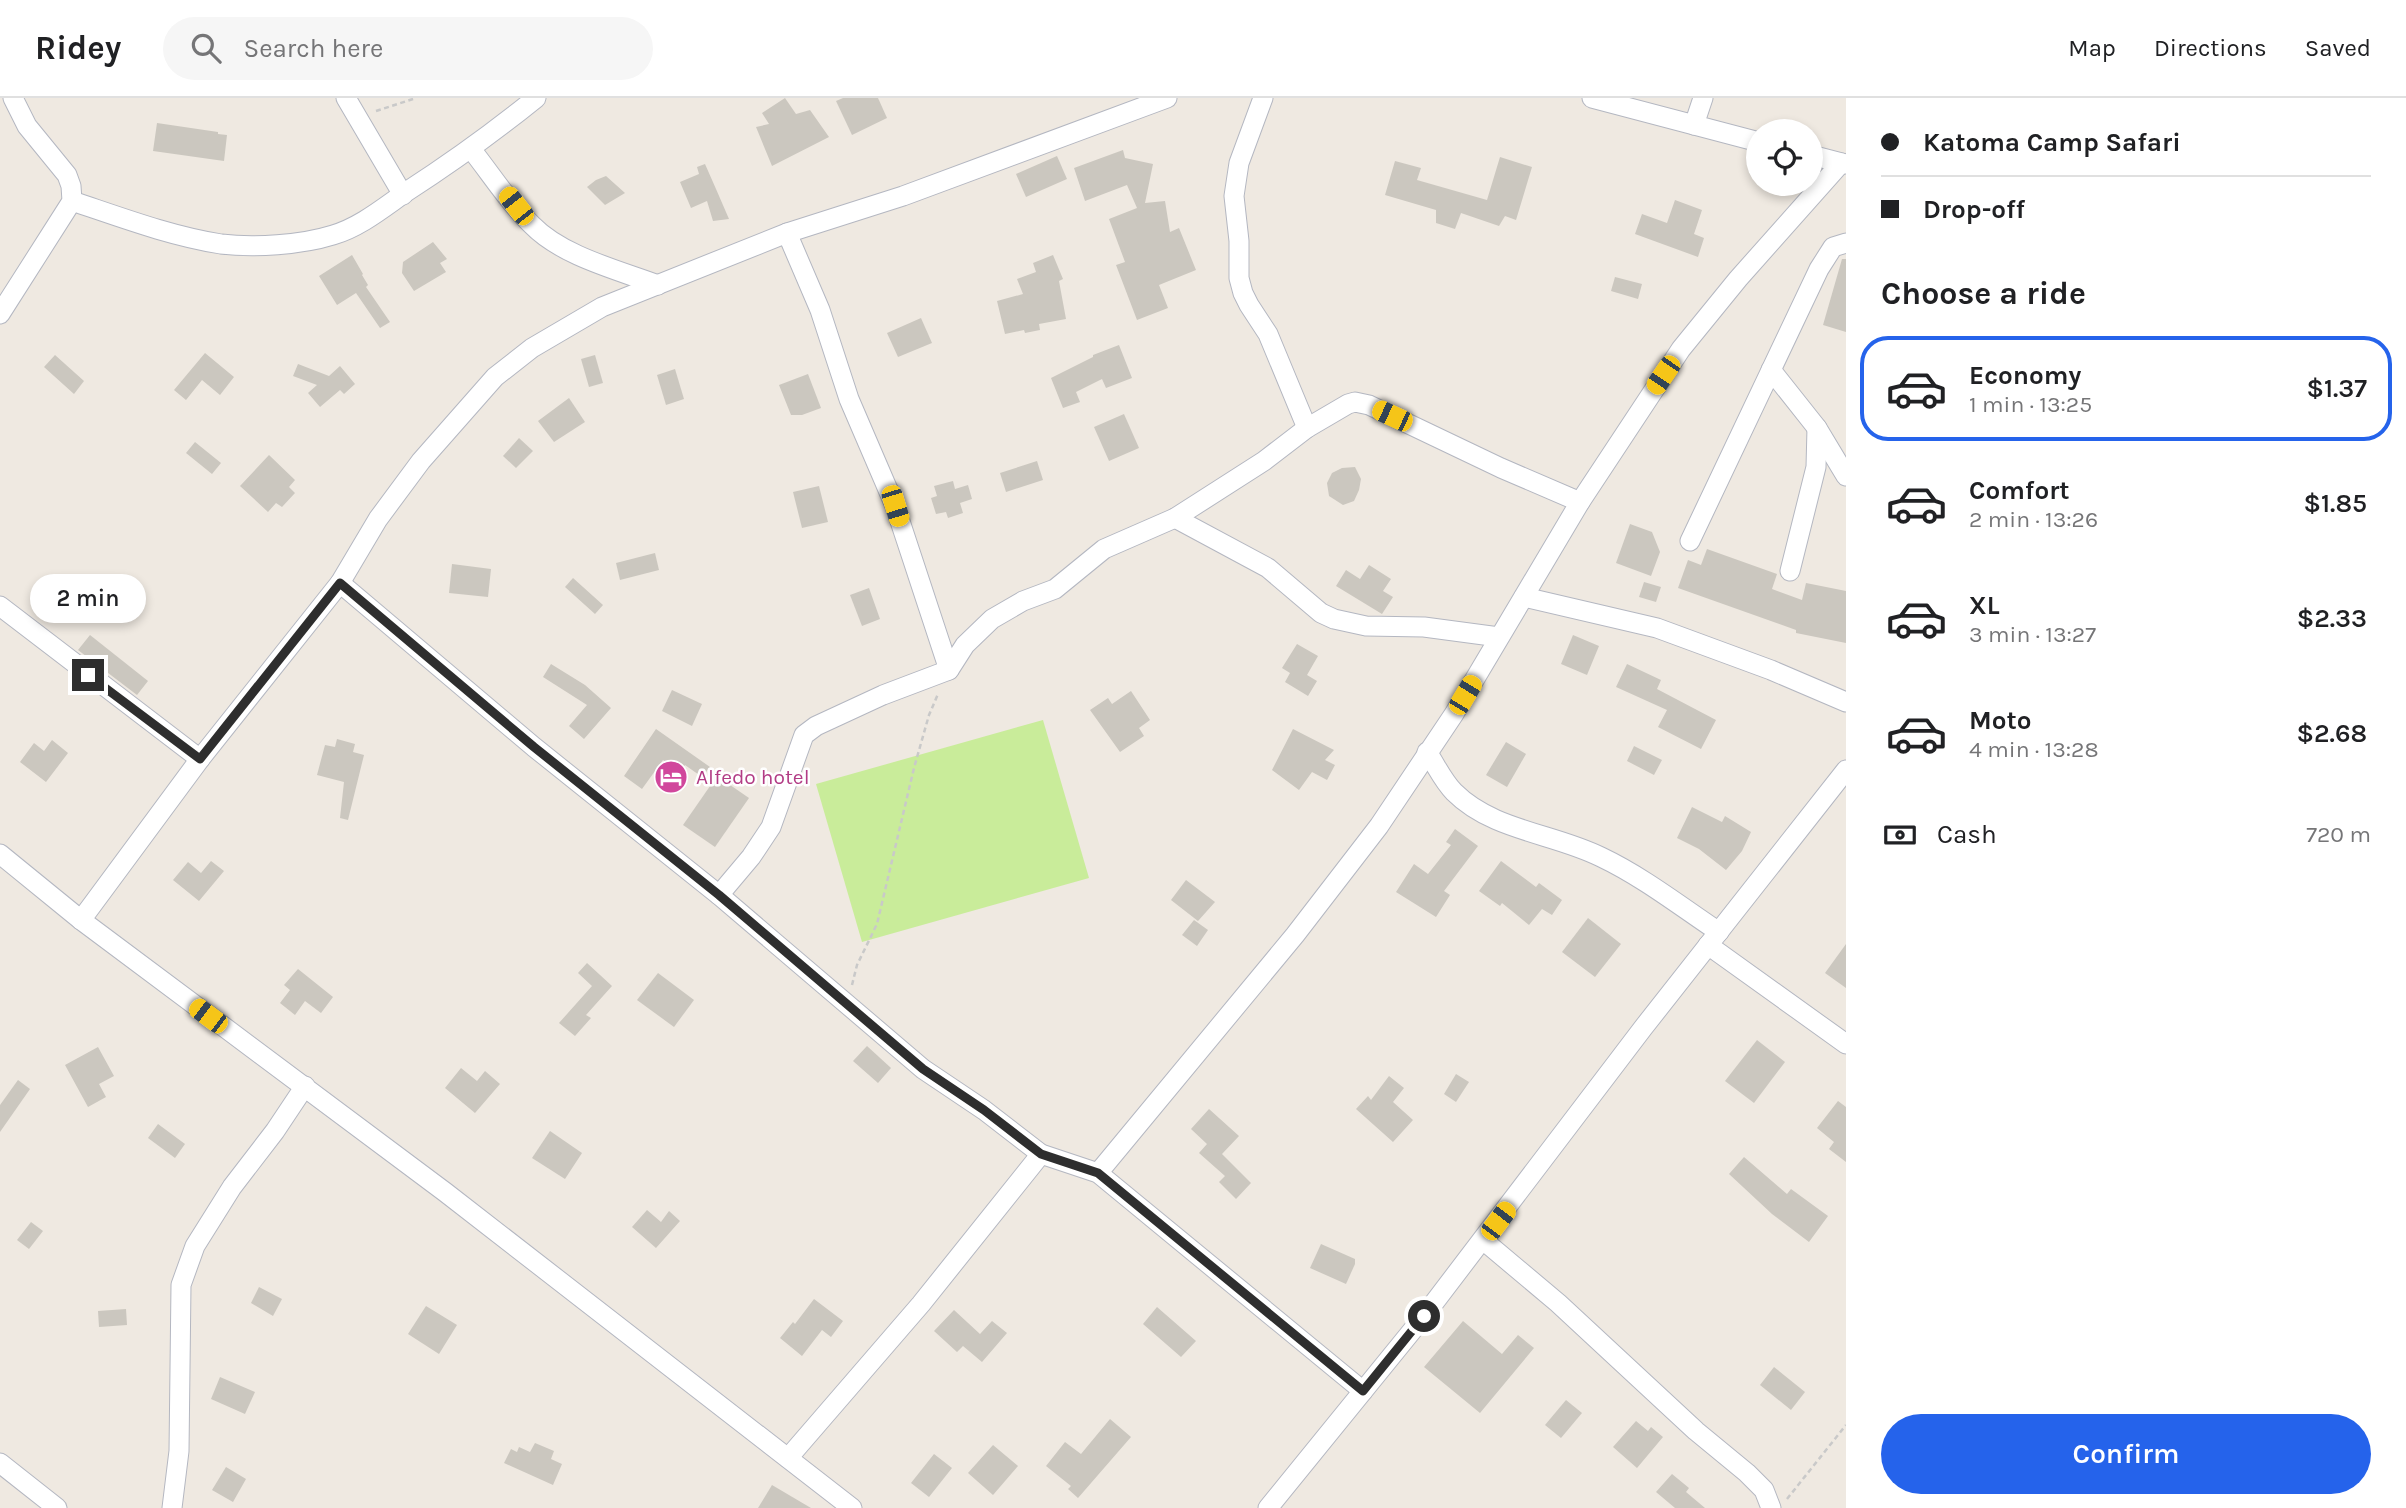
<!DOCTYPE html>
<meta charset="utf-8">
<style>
:root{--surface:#fff;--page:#f6f6f6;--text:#202124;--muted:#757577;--line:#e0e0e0;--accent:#2563eb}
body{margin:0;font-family:Karla,sans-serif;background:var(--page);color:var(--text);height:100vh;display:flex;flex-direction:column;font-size:26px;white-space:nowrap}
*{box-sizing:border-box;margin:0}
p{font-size:23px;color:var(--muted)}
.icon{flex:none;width:38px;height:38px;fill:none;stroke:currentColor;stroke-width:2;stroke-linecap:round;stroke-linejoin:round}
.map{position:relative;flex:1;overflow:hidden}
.details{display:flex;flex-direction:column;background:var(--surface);width:560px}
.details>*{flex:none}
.banner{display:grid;align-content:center;height:154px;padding:0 35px;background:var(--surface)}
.fabs{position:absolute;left:1746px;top:21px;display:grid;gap:14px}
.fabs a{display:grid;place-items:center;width:77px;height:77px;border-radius:50%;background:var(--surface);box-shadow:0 4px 10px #0003;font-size:35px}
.end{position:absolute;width:32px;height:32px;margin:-16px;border:9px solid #2e2e2e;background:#fff;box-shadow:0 0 0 4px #fff}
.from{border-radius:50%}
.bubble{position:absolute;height:49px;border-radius:24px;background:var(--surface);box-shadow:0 4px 10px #0003;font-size:23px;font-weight:600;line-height:49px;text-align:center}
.car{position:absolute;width:21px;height:42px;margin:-21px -10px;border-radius:9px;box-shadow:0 0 5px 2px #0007;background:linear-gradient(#f5c518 24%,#345 0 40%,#f5c518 0 76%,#345 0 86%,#f5c518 0)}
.banner b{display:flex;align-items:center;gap:24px;height:66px;font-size:26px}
.banner b+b{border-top:2px solid var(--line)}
.banner i{width:18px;height:18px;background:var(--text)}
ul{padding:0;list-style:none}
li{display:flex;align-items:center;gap:21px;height:105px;margin:0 14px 10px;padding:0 21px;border:4px solid transparent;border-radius:28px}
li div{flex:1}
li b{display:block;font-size:26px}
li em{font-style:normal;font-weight:600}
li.selected{border-color:var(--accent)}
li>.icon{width:63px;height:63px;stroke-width:1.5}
h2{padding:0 35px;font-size:32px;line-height:84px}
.pay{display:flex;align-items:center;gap:18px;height:77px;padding:0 35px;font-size:26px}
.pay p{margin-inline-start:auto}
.action{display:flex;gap:14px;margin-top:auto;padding:14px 35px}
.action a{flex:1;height:80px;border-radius:42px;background:var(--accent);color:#fff;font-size:28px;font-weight:600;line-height:80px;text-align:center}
header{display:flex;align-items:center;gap:42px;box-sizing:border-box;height:98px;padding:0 35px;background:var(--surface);border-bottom:2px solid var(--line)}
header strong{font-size:33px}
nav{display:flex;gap:38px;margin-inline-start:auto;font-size:24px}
.search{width:490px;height:63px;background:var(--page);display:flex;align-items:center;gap:18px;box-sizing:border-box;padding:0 24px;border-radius:38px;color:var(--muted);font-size:26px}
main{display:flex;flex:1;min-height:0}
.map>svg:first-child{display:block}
</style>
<header>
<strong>Ridey</strong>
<div class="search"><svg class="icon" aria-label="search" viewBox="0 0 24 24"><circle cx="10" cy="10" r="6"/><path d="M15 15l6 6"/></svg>Search here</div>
<nav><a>Map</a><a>Directions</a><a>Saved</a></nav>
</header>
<main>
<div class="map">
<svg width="1846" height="1410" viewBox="0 0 1846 1410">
<rect width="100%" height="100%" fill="#efe9e1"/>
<polygon fill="#c9ec9a" points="1043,622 1089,780 862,844 816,686"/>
<g fill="#cbc7bf">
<polygon points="785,0 796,16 810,12 829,39 772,68 756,29 769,26 762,15"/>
<polygon points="843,0 878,0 887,20 852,37 836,3"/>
<polygon points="157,25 218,34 218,36 227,37 224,63 153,53"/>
<polygon points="1123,52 1125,60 1153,66 1145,105 1165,103 1170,134 1179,130 1196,172 1159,187 1168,210 1137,222 1116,167 1125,164 1109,121 1137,110 1127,87 1085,103 1074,70"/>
<polygon points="1057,58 1067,81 1026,99 1016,76"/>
<polygon points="1500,59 1532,69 1516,122 1505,118 1499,128 1461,115 1455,131 1436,125 1436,112 1385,97 1395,63 1421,70 1417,82 1487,102"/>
<polygon points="705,66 716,91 729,121 713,123 707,103 691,110 680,84 699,76 697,69"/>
<polygon points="606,78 625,95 605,107 587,89 596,82"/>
<polygon points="1675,102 1702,112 1694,136 1704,140 1698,159 1635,136 1642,116 1667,125"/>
<polygon points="433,144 447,161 440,165 446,174 414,193 402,175 403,164"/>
<polygon points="352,157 363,176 362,177 368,187 366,189 390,224 380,230 356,195 337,207 319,178"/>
<polygon points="1053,157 1063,181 1059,183 1066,221 1039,226 1040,232 1025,235 1024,232 1005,236 997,203 1023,196 1017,181 1036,174 1033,165"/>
<polygon points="1842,161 1846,161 1846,234 1823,227"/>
<polygon points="1615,179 1642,186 1638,201 1611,193"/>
<polygon points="921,220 932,245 898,259 887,235"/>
<polygon points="1119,247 1132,280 1106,290 1102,281 1076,294 1080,304 1063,310 1051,280 1093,259 1093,257"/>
<polygon points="205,255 234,279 220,297 202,282 186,302 174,292"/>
<polygon points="55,257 84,283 74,296 44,269"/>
<polygon points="595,257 603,285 589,289 581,261"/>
<polygon points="298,266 329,278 340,268 355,286 344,296 340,292 320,309 308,295 317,287 293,278"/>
<polygon points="675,271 684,301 666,307 657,277"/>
<polygon points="808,276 821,310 802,317 791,317 779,287"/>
<polygon points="569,300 585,324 554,344 538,323"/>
<polygon points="1124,316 1139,350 1109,363 1094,329"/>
<polygon points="519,340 533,353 516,370 503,358"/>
<polygon points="195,344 221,365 212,376 186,355"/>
<polygon points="269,357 295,382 289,389 295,395 282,409 276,405 268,414 240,388"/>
<polygon points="1037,363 1043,382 1006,394 1000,375"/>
<polygon points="1355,369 1361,381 1359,392 1354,403 1343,407 1329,398 1327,385 1332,375 1342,370"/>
<polygon points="953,383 955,391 968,387 972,401 960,405 963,415 948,420 946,414 936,416 931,400 937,398 934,388"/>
<polygon points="819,388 828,424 802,430 793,394"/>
<polygon points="1630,426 1652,434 1660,454 1651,478 1616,465"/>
<polygon points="1707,451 1777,476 1772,491 1802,502 1806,485 1846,493 1846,545 1796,535 1796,532 1678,490 1688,462 1701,467"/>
<polygon points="655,455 659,472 620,482 616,465"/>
<polygon points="452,466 491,471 488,499 449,495"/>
<polygon points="1369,467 1391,481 1383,493 1393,499 1382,516 1336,488 1346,472 1360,481"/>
<polygon points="573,480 603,507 595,516 565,489"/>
<polygon points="1644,484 1661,489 1656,504 1639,499"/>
<polygon points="869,490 880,521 862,528 850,497"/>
<polygon points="90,537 148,583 137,597 78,552"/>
<polygon points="1573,537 1599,548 1587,577 1561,566"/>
<polygon points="1297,546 1318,558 1307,577 1317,583 1308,598 1285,584 1290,575 1282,570"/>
<polygon points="551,566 585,587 611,610 584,641 569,628 587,607 543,579"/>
<polygon points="1627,566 1661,582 1657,591 1716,622 1701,651 1658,629 1667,612 1616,589"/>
<polygon points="672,592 702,606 692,628 662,613"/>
<polygon points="1131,593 1150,622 1139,630 1144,638 1120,654 1090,612 1108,600 1112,606"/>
<polygon points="656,631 710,669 702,679 685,667 680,674 663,662 642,691 624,678"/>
<polygon points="1293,631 1334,652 1325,662 1335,667 1327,682 1312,674 1299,692 1272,672"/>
<polygon points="337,641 355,646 353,654 364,657 348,722 340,720 344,684 317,677 325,647 335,649"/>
<polygon points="52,642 68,655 46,684 20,664 34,645 44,653"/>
<polygon points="1506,644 1526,656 1507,689 1486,677"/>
<polygon points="1634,648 1662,662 1654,677 1627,663"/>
<polygon points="717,678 749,700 715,749 683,727"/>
<polygon points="1692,709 1722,724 1725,718 1751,734 1742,753 1726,772 1699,751 1677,740"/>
<polygon points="1455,731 1478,748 1444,793 1450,797 1436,819 1396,794 1414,766 1428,776 1451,747 1446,744"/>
<polygon points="211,763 224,773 199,803 173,782 188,764 201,775"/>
<polygon points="1501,763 1536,789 1539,785 1562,802 1552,817 1542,811 1529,827 1502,805 1500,808 1479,793"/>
<polygon points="1186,782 1215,804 1198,823 1171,802"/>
<polygon points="1588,820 1621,846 1595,879 1562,854"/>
<polygon points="1194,822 1208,832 1197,848 1182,837"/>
<polygon points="1846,846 1846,890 1825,875"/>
<polygon points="587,865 612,888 586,917 591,920 575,938 559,925 592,888 578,875"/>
<polygon points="298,871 333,899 321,915 305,903 295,917 280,905 290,892 284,887"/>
<polygon points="658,875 694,902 674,929 637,902"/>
<polygon points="1757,942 1785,964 1754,1005 1725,983"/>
<polygon points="867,948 891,970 878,985 853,963"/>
<polygon points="98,949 114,978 99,986 106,999 88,1009 65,967"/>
<polygon points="461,970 477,983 485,973 500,986 475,1015 445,990"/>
<polygon points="1456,976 1469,984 1456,1004 1444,996"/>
<polygon points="1389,978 1404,990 1393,1004 1413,1022 1393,1044 1356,1011 1368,998 1371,1002"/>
<polygon points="18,982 30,991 0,1034 0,1007"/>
<polygon points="1838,1003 1846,1009 1846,1064 1829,1051 1834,1044 1817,1030"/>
<polygon points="1209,1011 1239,1038 1222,1056 1251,1085 1236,1101 1219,1084 1225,1078 1199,1055 1207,1046 1191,1031"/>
<polygon points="158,1026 185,1046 175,1060 148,1040"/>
<polygon points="550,1033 582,1055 565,1081 532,1060"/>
<polygon points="1744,1059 1787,1096 1791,1091 1828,1118 1809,1144 1772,1116 1729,1076"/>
<polygon points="647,1112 661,1124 669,1113 680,1123 656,1150 632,1129"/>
<polygon points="31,1124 43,1133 29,1151 17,1142"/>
<polygon points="1321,1146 1355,1161 1355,1166 1346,1186 1310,1170"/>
<polygon points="259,1189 282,1201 273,1218 251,1205"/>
<polygon points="814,1201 843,1223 831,1239 822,1232 802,1258 780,1240 793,1224 795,1226"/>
<polygon points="426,1208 457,1227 439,1256 408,1236"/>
<polygon points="1157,1209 1196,1243 1181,1259 1143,1226"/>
<polygon points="126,1211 127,1227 99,1229 98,1213"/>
<polygon points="954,1212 980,1236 992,1223 1007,1235 982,1264 963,1248 957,1254 934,1233"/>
<polygon points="1463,1223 1502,1256 1518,1237 1534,1250 1480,1315 1424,1269"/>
<polygon points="1774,1269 1805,1294 1791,1312 1760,1287"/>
<polygon points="220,1279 255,1294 245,1316 211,1301"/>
<polygon points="1566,1302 1582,1315 1561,1340 1545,1327"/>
<polygon points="1110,1321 1131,1339 1078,1400 1068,1391 1071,1388 1046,1368 1065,1344 1081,1356"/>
<polygon points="1636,1323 1648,1333 1651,1329 1663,1339 1637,1370 1613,1349"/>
<polygon points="535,1345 554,1353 551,1361 562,1366 553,1387 504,1365 511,1351 517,1354 519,1349 530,1354"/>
<polygon points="993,1347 1018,1368 993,1397 968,1375"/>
<polygon points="934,1356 952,1370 929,1399 911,1385"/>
<polygon points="226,1369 246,1381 233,1404 212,1392"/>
<polygon points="1672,1376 1689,1390 1686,1394 1705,1410 1675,1410 1656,1394"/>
<polygon points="772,1387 811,1410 758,1410"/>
</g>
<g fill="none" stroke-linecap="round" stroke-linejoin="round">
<defs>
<g id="minor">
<polyline points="346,0 403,97"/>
<polyline points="1263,0 1239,65 1234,98 1239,143 1239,180 1243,195 1249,207 1268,236 1307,330"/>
<polyline points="1592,0 1759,44"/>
<polyline points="1694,27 1703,0"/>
<path d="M471,51C491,76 509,105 532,127C562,158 618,172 658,187"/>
<polyline points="1811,57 1846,66"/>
<path d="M72,103C120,119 170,138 221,146C254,150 301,147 333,137C360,129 383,110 406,94C451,65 494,34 536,0"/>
<polyline points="0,216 72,103 71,88 67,77 27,28 13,0"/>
<polyline points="1771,272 1817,330 1846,378"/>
<polyline points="1175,420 1268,470 1321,515 1334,521 1366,528 1424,529 1499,539"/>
<polyline points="1690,443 1819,171 1833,149 1846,145"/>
<polyline points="1790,473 1816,369 1817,330"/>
<polyline points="340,485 534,649 719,797 923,971 984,1012 1041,1056 1098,1075 1363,1293"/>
<polyline points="1524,499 1657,530 1771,572 1846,604"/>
<polyline points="0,508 200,661"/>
<polyline points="949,572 965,547 992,521 1023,503 1055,491 1104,451 1175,420 1264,363 1307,330 1348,306 1355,304 1369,307 1501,370 1580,404"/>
<path d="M1427,654C1436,667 1443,683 1454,694C1493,733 1553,735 1601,759C1643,779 1680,808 1719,834"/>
<polyline points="0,756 81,822 445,1094 852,1410"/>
<polyline points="719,797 751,759 771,729 804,637 816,628 883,597 949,572 895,408 849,301 820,212 787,135"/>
<polyline points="81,822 200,661 340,485 378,421 421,363 495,279 532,250 602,209 787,135 903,98 1167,0"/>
<polyline points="1708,847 1846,946"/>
<polyline points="1098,1075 1295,837 1379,728 1454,616 1580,404 1681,251 1738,181 1841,65"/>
<polyline points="1483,1142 1558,1205 1696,1333 1747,1375 1764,1392 1771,1410"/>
<polyline points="788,1360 921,1206 1041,1056"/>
<polyline points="0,1365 57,1410"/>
<polyline points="172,1410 179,1353 181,1187 195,1148 232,1089 275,1033 305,988"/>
<polyline points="1268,1410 1424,1218 1643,930 1846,672"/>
</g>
</defs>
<use href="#minor" stroke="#b4b7c1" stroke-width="21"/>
<g stroke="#c9c9c9" stroke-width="2.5" stroke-dasharray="5 3.5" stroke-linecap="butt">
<polyline points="376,13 416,0"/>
<polyline points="852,887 857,867 877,826 914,670 929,617 938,596"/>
<polyline points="1787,1401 1846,1327"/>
</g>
<use href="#minor" stroke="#fff" stroke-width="19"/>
</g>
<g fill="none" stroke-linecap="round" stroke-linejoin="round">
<polyline stroke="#2e2e2e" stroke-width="9" points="88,577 200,661 340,485 534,649 719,797 923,971 984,1012 1041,1056 1098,1075 1363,1293 1424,1218"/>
</g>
<defs>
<symbol id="hotel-disc" viewBox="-11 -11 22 22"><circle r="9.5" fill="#d1479c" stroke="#fff"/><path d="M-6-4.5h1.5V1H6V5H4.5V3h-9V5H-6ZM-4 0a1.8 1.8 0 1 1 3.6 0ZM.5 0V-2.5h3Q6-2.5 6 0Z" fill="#fff"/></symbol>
</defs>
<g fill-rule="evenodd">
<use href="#hotel-disc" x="652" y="660" width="38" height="38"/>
</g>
<g text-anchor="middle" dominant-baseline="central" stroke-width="5" stroke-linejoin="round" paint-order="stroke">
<g font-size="21" fill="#b23c85" stroke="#fff" text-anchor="start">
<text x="696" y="679">Alfedo hotel</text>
</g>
</g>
</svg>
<div class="fabs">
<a><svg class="icon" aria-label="locate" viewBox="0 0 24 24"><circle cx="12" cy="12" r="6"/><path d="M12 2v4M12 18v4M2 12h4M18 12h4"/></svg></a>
</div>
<i class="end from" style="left:1424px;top:1218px"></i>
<i class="end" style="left:88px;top:577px"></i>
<div class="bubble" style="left:30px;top:476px;width:116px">2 min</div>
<i class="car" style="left:516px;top:108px;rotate:322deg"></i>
<i class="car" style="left:1663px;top:277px;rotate:214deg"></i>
<i class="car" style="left:1392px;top:318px;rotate:295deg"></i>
<i class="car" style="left:895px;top:408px;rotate:163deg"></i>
<i class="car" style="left:1465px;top:597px;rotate:31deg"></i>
<i class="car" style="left:208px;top:918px;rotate:307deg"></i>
<i class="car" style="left:1498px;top:1123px;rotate:37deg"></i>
</div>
<section class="details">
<div class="banner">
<b><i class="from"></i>Katoma Camp Safari</b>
<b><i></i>Drop-off</b>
</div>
<h2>Choose a ride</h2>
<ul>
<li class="selected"><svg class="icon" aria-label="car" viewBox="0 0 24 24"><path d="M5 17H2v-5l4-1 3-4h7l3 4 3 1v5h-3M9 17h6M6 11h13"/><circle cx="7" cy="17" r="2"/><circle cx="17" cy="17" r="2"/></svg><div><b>Economy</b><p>1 min · 13:25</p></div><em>$1.37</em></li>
<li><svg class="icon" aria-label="car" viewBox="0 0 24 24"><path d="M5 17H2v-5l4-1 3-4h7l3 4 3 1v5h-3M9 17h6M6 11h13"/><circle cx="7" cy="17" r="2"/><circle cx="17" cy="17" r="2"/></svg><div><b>Comfort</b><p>2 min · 13:26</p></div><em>$1.85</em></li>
<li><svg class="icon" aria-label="car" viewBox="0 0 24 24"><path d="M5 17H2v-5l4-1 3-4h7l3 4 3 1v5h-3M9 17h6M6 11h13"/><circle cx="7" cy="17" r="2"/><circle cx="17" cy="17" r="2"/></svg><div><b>XL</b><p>3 min · 13:27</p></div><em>$2.33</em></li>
<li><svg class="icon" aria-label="car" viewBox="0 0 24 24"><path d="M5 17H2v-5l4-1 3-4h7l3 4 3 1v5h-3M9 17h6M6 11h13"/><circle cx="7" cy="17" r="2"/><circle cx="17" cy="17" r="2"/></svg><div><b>Moto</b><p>4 min · 13:28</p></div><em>$2.68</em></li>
</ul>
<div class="pay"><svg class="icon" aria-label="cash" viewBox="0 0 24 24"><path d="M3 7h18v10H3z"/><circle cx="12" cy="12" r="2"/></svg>Cash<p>720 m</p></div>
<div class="action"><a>Confirm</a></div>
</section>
</main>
